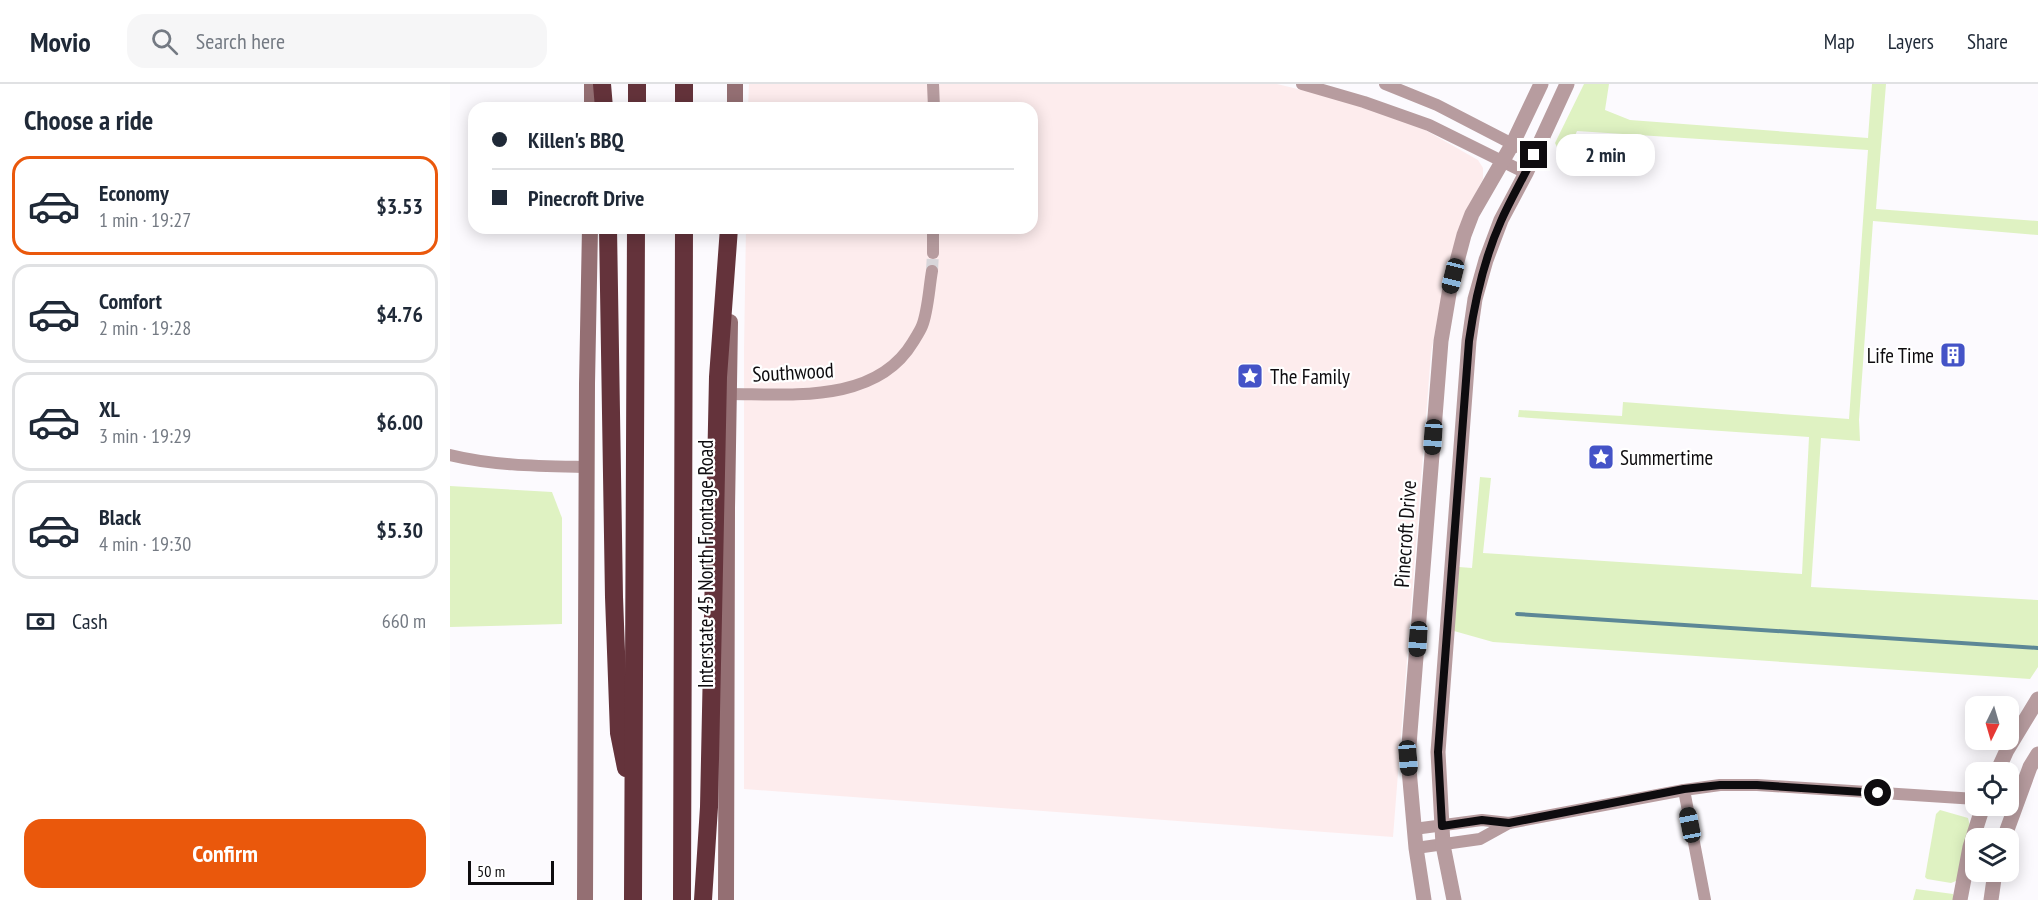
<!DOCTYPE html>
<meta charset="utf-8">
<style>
:root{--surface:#fff;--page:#f6f6f7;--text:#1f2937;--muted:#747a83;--line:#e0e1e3;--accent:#ea580c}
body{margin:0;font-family:"PT Sans Narrow",sans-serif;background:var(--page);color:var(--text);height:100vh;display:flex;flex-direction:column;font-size:22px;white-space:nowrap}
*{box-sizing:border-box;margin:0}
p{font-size:20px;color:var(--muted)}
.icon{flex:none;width:33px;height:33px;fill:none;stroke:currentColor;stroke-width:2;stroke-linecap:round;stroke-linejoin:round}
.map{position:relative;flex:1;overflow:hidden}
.sheet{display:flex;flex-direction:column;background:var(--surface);width:450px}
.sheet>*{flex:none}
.banner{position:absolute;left:18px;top:18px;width:570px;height:132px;border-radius:18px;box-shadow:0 3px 15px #0003;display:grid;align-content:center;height:132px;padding:0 24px;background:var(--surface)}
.needle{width:39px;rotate:185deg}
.buttons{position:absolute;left:1515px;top:612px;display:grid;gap:12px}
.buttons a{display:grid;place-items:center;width:54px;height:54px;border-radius:12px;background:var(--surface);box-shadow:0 3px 15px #0003;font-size:30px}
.scale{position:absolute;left:18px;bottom:15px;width:86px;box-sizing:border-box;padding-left:6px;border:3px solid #0e0c0f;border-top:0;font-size:16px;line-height:21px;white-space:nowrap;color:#0e0c0f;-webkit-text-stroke:4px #fff;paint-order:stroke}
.end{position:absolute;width:27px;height:27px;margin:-14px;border:8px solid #0e0c0f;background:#fff;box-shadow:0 0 0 3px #fff}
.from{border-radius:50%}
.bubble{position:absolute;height:42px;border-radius:18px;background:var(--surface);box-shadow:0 3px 15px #0003;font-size:20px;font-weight:700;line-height:42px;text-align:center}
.car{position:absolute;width:18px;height:36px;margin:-18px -9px;border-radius:8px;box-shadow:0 0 4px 2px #0007;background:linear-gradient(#222 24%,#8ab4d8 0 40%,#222 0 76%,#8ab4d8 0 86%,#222 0)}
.banner b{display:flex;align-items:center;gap:21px;height:57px;font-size:22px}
.banner b+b{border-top:2px solid var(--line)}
.banner i{width:15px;height:15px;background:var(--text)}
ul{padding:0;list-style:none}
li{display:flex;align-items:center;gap:18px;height:99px;margin:0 12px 9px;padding:0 12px;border:3px solid var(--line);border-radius:18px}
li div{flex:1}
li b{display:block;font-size:22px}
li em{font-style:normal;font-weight:700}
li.on{border-color:var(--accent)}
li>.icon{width:54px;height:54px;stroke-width:1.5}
h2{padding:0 24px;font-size:27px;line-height:72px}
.pay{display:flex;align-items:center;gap:15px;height:66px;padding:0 24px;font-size:22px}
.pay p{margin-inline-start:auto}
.primary-button{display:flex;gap:12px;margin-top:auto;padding:12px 24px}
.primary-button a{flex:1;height:69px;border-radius:18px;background:var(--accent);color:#fff;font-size:24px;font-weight:700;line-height:69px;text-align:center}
header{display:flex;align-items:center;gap:36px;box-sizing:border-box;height:84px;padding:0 30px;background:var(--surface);border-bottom:2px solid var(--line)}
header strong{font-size:28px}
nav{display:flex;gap:33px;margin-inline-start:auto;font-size:21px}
.search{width:420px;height:54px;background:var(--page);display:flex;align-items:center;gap:15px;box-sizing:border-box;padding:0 21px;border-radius:18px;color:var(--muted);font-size:22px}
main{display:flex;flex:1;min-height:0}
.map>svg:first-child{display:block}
</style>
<header>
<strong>Movio</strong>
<div class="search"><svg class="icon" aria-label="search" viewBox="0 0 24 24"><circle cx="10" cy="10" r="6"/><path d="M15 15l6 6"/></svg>Search here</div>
<nav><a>Map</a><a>Layers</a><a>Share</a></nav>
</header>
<main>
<section class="sheet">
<h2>Choose a ride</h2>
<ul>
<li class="on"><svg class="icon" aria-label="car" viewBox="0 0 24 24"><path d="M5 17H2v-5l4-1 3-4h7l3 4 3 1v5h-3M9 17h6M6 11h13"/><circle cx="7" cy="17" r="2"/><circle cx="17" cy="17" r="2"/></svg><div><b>Economy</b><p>1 min · 19:27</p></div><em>$3.53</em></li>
<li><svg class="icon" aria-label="car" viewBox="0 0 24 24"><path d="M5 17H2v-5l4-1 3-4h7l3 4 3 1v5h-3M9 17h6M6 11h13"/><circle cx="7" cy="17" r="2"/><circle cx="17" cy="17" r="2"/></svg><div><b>Comfort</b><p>2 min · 19:28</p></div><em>$4.76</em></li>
<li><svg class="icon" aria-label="car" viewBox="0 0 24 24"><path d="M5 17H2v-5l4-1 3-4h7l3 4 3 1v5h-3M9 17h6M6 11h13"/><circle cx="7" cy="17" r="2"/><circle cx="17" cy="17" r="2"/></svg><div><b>XL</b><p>3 min · 19:29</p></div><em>$6.00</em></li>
<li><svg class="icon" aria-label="car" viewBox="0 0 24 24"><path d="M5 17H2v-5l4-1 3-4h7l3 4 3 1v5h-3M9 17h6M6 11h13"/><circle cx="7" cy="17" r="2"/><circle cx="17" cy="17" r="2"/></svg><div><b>Black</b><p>4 min · 19:30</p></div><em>$5.30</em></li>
</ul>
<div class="pay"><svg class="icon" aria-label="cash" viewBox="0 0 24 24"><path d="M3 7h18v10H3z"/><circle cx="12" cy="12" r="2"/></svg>Cash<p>660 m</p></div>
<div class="primary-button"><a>Confirm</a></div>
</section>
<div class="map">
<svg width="1588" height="816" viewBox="0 0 1588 816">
<rect width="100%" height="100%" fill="#fcfafe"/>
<polygon fill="#fdeced" points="299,0 827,0 889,15 968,42 1028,76 1033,84 1033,95 1016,128 998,180 981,269 943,753 294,705 294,266 296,144 582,144 582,24 298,24"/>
<g fill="#dff2c2">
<polygon points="1134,0 1159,0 1155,26 1180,36 1418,54 1422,0 1436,0 1426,125 1588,137 1588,151 1423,137 1409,336 1410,357 1371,354 1361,503 1588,516 1588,583 1580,595 1043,558 1004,547 1009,483 1022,484 1030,393 1041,394 1033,469 1352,490 1359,353 1068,333 1069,326 1172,332 1173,318 1399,335 1418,66 1127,47 1114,77 1105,59"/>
<polygon points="0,402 102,408 112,434 112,540 0,543"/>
<polygon points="1490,726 1518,734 1520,742 1510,792 1506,797 1501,799 1477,795 1475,793 1486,730"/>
<polygon points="1466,805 1503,810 1506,816 1463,816"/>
</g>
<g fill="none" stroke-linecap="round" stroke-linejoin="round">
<polyline stroke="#5c8796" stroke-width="4" points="1067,530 1588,564"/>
<polyline stroke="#d8d6da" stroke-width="12" stroke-dasharray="12 6" stroke-linecap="butt" points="482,187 483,169"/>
<g stroke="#b79c9f" stroke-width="12">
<polyline points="483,0 484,24"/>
<polyline points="852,0 914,18 979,41 1076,89"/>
<polyline points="935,0 987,21 1084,71"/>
<polyline points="483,169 483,144"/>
<path d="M278,310C341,310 426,320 463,258C466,253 470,247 472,242C478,227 479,204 482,187"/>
<path d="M0,371C45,382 90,382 137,383"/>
<polyline points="1234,706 1255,816"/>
<polyline points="964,745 1032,736 1059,739 1234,706 1270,701 1307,701 1526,715"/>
<polyline points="966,764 1030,755 1059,739"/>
</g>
<g stroke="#b79c9f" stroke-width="15">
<polyline points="1547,688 1557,666 1588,615"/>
<polyline points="1554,754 1580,683 1588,670"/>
<polyline points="974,816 966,764 958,674 991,257 1000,204 1014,151 1022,130 1063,59 1091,0"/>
<polyline points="1004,816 993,761 988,668 1019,257 1025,215 1036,176 1051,136 1076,89 1117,0"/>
<polyline points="1510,816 1520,763 1533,722"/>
<polyline points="1541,816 1545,788"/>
</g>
<g stroke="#946f73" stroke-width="16">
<polyline points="142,24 142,0"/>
<polyline points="285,24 285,0"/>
<polyline points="135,816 137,300 140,144"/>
<polyline points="276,816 277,424 280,238"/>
</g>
<g stroke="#64333b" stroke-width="18">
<polyline points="152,0 154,24"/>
<polyline points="187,24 187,0"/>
<polyline points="234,24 234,0"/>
<polyline points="158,144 164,513 169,649 176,684"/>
<polyline points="183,816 186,144"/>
<polyline points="232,816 234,144"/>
<polyline points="253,816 259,723 268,293 279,144"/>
</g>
</g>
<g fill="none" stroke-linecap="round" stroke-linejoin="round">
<path stroke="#0e0c0f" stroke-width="8" d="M1084,71C1074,93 1061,114 1051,137C1034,175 1025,215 1019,257L988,668L992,742L1032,736L1059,739L1234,705L1270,701H1307L1428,709"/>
</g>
<defs>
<symbol id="building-square" viewBox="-11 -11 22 22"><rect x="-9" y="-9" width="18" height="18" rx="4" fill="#4453c7" stroke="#fff"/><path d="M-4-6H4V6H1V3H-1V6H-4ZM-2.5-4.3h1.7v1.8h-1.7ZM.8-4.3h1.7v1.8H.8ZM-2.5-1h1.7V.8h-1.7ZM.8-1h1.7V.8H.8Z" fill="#fff"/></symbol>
<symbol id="sight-square" viewBox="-11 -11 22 22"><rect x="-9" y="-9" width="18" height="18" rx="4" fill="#4453c7" stroke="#fff"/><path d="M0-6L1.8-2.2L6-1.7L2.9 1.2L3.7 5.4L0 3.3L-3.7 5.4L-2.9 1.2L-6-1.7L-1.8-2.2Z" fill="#fff"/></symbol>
</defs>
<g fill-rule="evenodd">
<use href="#building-square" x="1488" y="256" width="30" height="30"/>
<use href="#sight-square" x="785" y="277" width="30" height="30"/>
<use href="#sight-square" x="1136" y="358" width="30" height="30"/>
</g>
<g text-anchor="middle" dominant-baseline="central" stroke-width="4.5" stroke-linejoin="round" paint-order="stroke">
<g font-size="21" fill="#0e0c0f" stroke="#fff" text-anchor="start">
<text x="1484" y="271" text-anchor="end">Life Time</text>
<text x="820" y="292">The Family</text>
<text x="1170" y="373">Summertime</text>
</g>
<g font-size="21" fill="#0e0c0f" stroke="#fff">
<text transform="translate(343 288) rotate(-3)">Southwood</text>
<text transform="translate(955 450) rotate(-86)">Pinecroft Drive</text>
<text transform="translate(255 480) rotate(-90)">Interstate 45 North Frontage Road</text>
</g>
</g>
</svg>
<div class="buttons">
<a><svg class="needle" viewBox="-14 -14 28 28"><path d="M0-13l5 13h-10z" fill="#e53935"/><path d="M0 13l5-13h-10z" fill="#747a83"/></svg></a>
<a><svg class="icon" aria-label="locate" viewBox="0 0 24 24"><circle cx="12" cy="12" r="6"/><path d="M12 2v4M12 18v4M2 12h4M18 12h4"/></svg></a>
<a><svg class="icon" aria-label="layers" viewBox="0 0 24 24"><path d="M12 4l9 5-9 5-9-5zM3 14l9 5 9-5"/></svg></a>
</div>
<div class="scale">50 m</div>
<i class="end from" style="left:1428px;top:709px"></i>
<i class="end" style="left:1084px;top:71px"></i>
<div class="bubble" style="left:1106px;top:50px;width:99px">2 min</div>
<i class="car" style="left:1003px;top:192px;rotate:194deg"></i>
<i class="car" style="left:983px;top:353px;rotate:184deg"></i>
<i class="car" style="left:968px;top:555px;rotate:184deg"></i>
<i class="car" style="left:958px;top:674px;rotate:175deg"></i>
<i class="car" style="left:1240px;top:741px;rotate:349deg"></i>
<div class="banner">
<b><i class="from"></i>Killen's BBQ</b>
<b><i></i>Pinecroft Drive</b>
</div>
</div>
</main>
